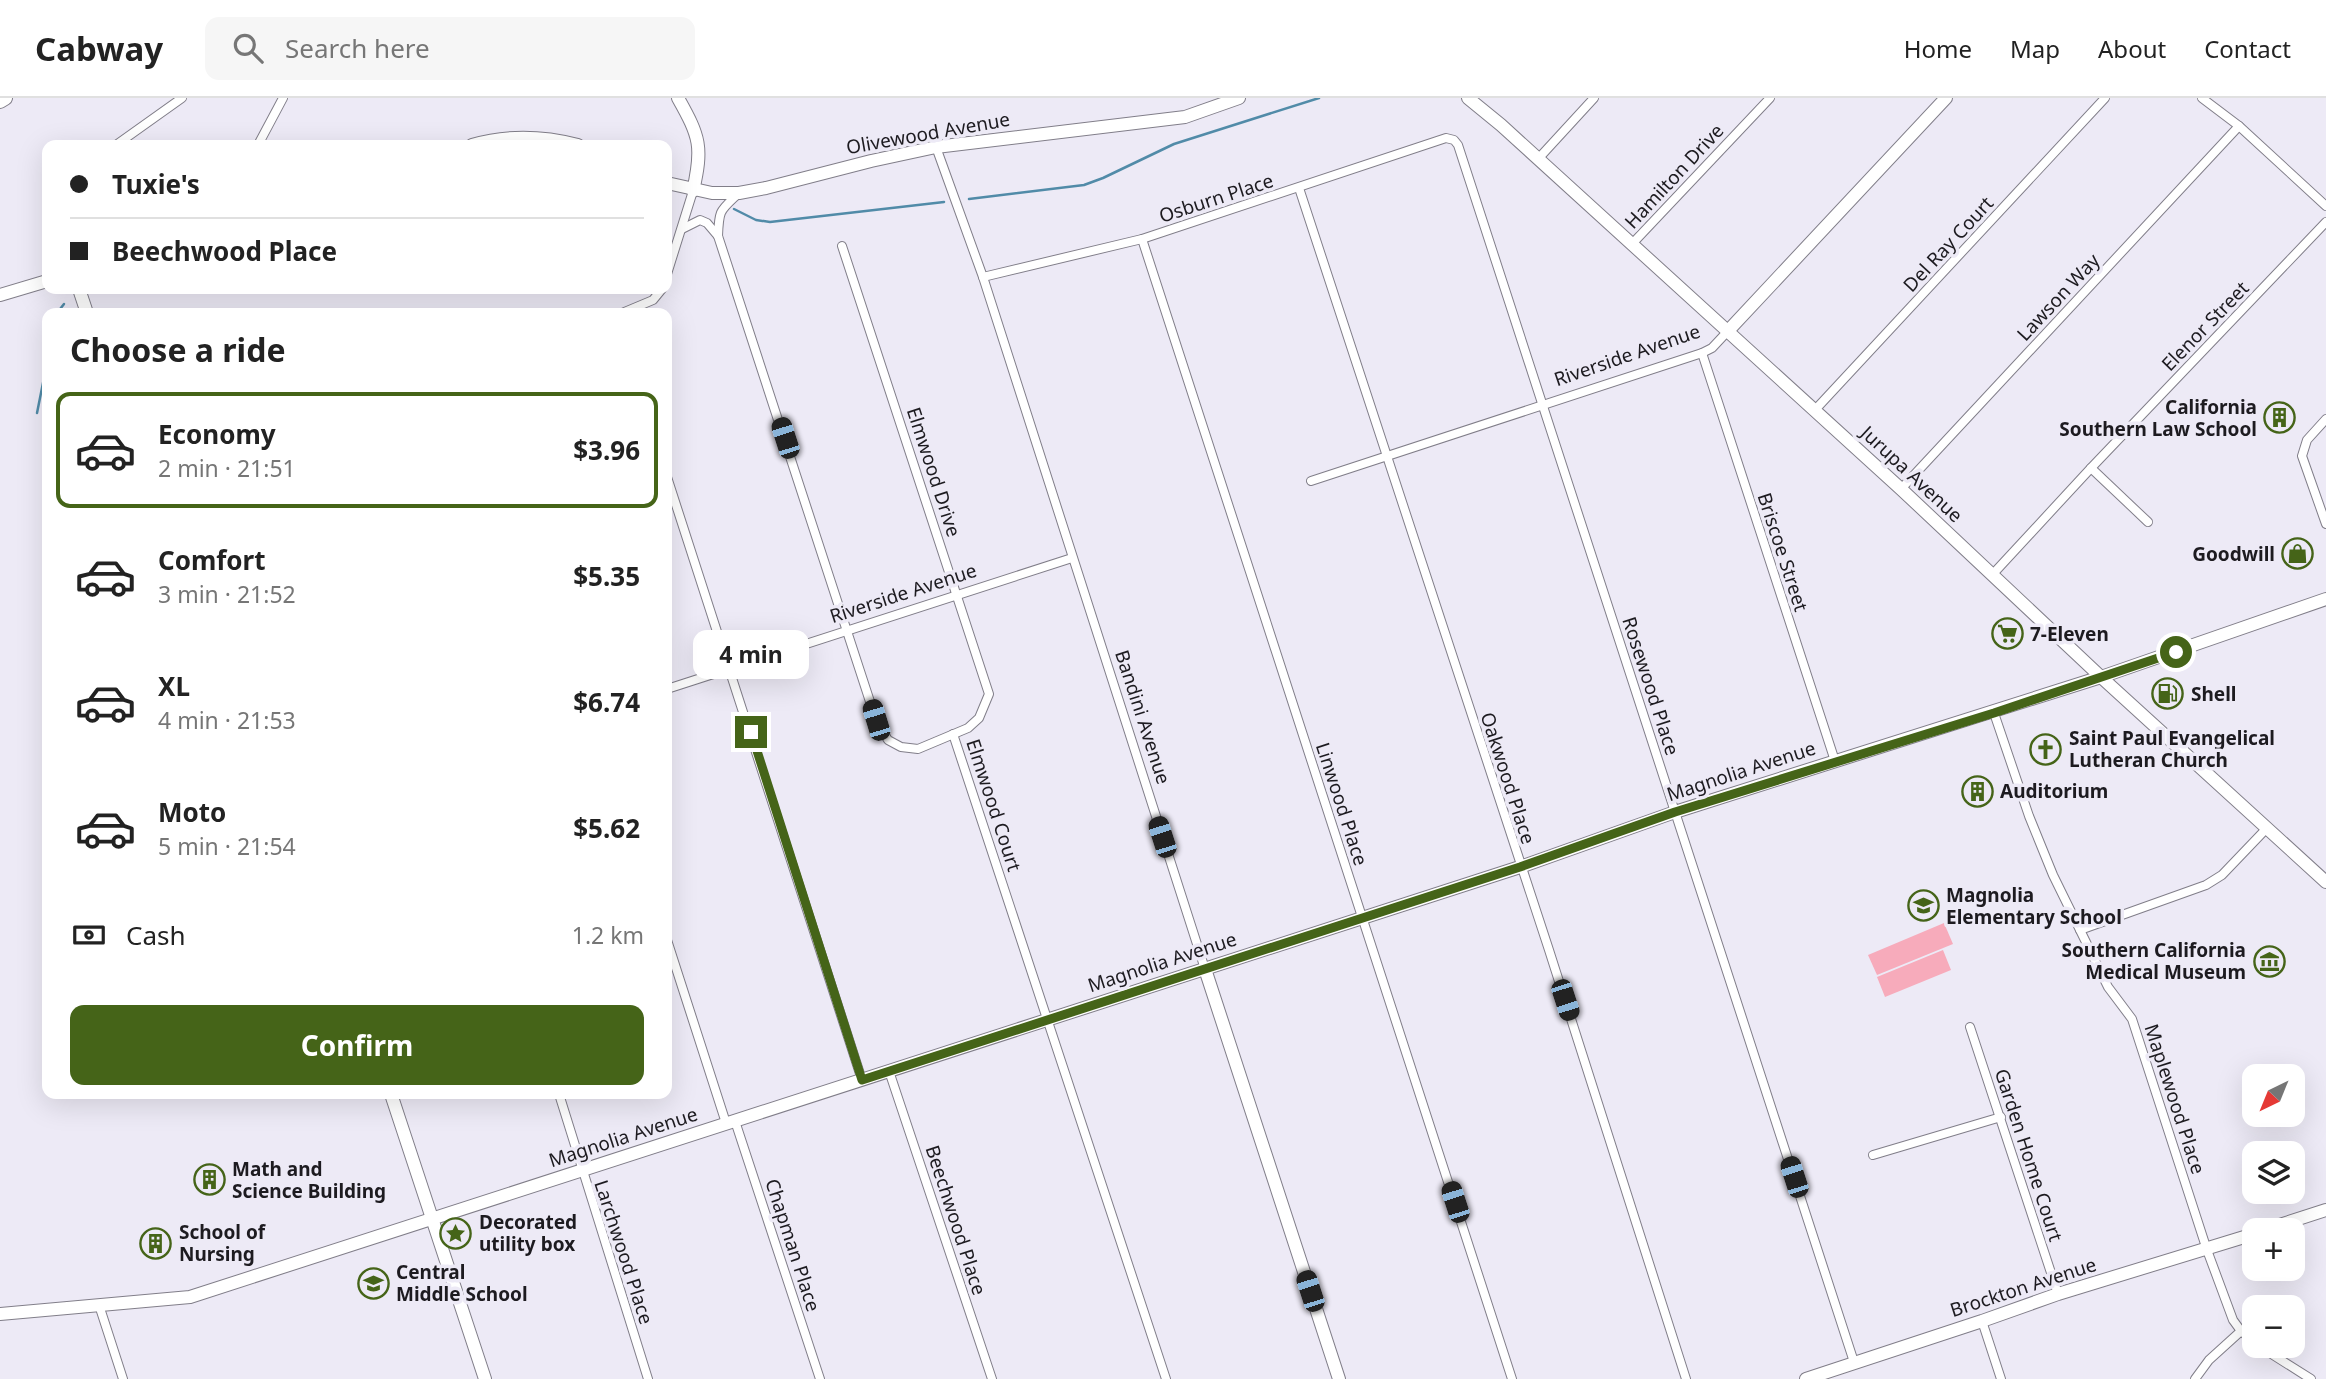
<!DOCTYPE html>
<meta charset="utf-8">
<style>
:root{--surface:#fff;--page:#f6f6f6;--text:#222;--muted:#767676;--line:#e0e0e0;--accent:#456418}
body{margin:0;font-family:"Noto Sans",sans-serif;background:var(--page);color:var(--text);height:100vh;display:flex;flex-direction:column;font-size:26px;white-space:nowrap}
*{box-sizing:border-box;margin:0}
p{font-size:23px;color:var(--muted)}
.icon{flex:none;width:38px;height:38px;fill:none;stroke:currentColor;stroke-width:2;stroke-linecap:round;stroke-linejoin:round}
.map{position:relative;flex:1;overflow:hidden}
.side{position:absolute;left:42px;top:210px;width:630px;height:791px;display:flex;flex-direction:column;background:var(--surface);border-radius:14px;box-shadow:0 7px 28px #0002}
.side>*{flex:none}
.top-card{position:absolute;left:42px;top:42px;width:630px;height:154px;border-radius:14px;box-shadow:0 7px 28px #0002;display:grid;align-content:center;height:154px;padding:0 28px;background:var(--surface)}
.needle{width:46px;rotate:223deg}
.buttons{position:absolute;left:2242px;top:966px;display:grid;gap:14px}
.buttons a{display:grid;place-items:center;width:63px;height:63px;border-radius:14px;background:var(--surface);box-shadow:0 7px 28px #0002;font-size:35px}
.end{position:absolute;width:32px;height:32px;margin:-16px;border:9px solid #456418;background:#fff;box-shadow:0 0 0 4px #fff}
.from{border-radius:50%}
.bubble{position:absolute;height:49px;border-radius:14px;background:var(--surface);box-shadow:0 7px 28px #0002;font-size:23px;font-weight:700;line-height:49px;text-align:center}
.car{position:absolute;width:21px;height:42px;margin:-21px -10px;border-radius:9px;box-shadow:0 0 5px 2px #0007;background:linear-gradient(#222 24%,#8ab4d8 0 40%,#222 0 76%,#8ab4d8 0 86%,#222 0)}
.top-card b{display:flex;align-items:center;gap:24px;height:66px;font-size:26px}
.top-card b+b{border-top:2px solid var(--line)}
.top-card i{width:18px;height:18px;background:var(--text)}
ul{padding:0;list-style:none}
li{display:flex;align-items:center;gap:21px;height:116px;margin:0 14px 10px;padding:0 14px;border:4px solid transparent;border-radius:14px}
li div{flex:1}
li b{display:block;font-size:26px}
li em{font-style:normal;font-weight:700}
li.current{border-color:var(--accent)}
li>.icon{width:63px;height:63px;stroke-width:1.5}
h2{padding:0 28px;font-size:32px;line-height:84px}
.pay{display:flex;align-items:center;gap:18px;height:77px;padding:0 28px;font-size:26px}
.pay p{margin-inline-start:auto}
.cta{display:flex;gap:14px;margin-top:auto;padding:14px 28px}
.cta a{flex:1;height:80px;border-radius:14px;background:var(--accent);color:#fff;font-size:28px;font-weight:700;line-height:80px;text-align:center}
header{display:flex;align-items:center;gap:42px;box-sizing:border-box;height:98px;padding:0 35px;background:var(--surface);border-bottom:2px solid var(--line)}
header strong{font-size:33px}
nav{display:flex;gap:38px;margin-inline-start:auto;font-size:24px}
.search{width:490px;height:63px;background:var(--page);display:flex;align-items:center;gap:18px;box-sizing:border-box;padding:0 24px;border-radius:14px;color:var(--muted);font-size:26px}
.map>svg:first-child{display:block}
</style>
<header>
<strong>Cabway</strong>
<div class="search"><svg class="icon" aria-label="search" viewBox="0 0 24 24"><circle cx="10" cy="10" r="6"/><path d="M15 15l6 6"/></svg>Search here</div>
<nav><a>Home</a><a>Map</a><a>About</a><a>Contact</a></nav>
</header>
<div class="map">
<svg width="2326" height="1281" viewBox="0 0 2326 1281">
<rect width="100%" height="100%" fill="#edeaf6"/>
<g fill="#f7abbb">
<polygon points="1944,825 1953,846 1877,877 1868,857"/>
<polygon points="1943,852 1951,872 1885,899 1877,879"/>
</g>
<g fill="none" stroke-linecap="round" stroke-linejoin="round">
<g stroke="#518ba8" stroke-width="2.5">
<polyline points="969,101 1084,87 1103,80 1174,46 1319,0"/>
<polyline points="734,111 756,122 770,124 944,104"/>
<polyline points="57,215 64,206"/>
<polyline points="37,315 47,265"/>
</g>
<defs>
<g id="street">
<polyline points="2202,0 2239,28 2326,108"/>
<polyline points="116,47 182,0"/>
<polyline points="258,47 283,0"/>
<polyline points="936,49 983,179 1205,871"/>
<polyline points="1538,61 1594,0"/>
<polyline points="1299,90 1549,852 1686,1281"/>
<path d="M739,95C720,113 719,111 718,138L876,622L888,642L901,649L918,651L968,630L979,620L989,596L842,148"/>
<polyline points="682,131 700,122 707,125 718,138"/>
<polyline points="1142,141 1512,1281"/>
<polyline points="1631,147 1770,0"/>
<polyline points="667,176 693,93"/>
<polyline points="983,179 1142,141 1446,40 1454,42 1458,47 1854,1264"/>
<polyline points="622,215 653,202 662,191"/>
<polyline points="1702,255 1835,663"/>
<polyline points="1814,313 2105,0"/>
<polyline points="2326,321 2307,342 2302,358 2326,426"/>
<polyline points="2091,370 2148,424"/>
<polyline points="667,379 862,982"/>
<polyline points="1311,383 1702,255 1712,250 1727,234"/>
<polyline points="1901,391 2239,28"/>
<polyline points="1992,477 2091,370 2326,124"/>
<polyline points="667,591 1072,460"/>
<polyline points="1994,615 2029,718 2053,777 2108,889 2132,921 2207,1152 2233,1222 2241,1233 2254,1244"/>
<polyline points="953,636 1166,1281"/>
<polyline points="2080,832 2206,787 2222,777 2267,730"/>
<polyline points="667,842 726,1025"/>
<polyline points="1970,929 2058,1196"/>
<polyline points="889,973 992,1281"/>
<polyline points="559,996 648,1281"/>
<polyline points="735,1023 820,1281"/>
<polyline points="1873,1057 2001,1019"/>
<polyline points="99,1207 123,1281"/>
<polyline points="1982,1223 2001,1281"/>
<polyline points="2259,1248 2311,1281"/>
<polyline points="2195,1281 2209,1262 2241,1233"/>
</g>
<g id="secondary">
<path d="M678,0C700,39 703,49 693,93"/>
<polyline points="1468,0 1501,27 1901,391 2101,579 2326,784"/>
<path d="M472,47C506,37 543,38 578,47"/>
<polyline points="667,85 712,95 739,95 766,90 871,63 936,49 1185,19 1239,0"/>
<polyline points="79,191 87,215"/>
<polyline points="0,197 47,183"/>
<polyline points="1727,234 1946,0"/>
<polyline points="1205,871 1339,1281"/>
<polyline points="391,996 485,1281"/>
<polyline points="2264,1132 2326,1112"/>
<polyline points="1806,1281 1982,1223 2058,1196 2254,1136"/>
</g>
<polyline id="primary" points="0,1216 190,1199 1520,769 1675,714 2101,579 2326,501"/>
<polyline id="highway" points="0,3 5,0"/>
</defs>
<use href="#street" stroke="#817e89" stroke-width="10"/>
<use href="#secondary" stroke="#817e89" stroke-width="14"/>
<use href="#primary" stroke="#817e89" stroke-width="14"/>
<use href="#highway" stroke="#817e89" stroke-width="16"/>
<use href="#street" stroke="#fff" stroke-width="8"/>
<use href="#secondary" stroke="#fff" stroke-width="12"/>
<use href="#primary" stroke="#fff" stroke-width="12"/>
<use href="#highway" stroke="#fff" stroke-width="14"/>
</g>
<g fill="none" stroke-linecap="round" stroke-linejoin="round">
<polyline stroke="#456418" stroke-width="9" points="751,634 862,982 1520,769 1675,714 1994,615 2176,554"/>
</g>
<defs>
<symbol id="building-ring" viewBox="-11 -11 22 22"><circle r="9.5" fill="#edeaf6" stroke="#456418" stroke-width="1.5"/><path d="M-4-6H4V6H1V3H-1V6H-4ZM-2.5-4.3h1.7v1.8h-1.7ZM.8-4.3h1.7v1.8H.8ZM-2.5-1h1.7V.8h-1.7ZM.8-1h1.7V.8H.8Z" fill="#456418"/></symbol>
<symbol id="shop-ring" viewBox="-11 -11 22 22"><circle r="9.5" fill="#edeaf6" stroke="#456418" stroke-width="1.5"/><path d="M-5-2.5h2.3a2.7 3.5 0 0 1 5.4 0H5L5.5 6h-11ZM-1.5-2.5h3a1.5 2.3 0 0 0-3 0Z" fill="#456418"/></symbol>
<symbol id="supermarket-ring" viewBox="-11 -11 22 22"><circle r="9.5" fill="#edeaf6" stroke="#456418" stroke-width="1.5"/><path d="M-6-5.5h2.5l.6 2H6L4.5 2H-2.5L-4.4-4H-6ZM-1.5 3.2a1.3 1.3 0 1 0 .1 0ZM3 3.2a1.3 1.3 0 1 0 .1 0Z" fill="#456418"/></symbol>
<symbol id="fuel-ring" viewBox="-11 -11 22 22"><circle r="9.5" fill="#edeaf6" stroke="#456418" stroke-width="1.5"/><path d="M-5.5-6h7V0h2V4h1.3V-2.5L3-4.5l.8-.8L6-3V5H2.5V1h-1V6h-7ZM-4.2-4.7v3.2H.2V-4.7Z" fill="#456418"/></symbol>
<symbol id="church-ring" viewBox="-11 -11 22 22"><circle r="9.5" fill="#edeaf6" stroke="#456418" stroke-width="1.5"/><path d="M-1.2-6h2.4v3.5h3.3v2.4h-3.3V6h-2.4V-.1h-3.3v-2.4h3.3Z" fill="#456418"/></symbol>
<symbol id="school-ring" viewBox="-11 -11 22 22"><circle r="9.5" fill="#edeaf6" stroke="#456418" stroke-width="1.5"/><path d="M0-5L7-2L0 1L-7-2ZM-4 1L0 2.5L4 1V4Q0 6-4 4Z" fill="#456418"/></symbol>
<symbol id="museum-ring" viewBox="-11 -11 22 22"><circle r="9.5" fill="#edeaf6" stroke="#456418" stroke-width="1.5"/><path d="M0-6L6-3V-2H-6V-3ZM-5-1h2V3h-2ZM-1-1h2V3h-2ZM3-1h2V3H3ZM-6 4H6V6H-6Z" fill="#456418"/></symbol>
<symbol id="sight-ring" viewBox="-11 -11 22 22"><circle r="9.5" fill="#edeaf6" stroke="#456418" stroke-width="1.5"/><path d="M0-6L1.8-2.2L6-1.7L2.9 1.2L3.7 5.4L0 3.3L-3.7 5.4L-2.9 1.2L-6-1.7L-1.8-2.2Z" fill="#456418"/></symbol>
</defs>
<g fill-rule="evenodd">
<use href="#building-ring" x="2262" y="302" width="35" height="35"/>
<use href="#shop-ring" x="2280" y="438" width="35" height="35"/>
<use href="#supermarket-ring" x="1990" y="518" width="35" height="35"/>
<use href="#fuel-ring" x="2150" y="578" width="35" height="35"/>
<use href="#church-ring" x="2028" y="634" width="35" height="35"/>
<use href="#building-ring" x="1960" y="676" width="35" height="35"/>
<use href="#school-ring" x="1906" y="790" width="35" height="35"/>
<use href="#museum-ring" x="2252" y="846" width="35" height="35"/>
<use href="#building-ring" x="192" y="1064" width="35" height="35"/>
<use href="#sight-ring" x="438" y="1118" width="35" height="35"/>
<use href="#building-ring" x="138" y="1128" width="35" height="35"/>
<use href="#school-ring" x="356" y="1168" width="35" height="35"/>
</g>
<g text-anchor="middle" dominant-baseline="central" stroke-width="7" stroke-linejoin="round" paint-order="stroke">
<g font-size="19" fill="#1d1b20" stroke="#edeaf6">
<text transform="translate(928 35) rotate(-10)">Olivewood Avenue</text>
<text transform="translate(1674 78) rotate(-47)">Hamilton Drive</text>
<text transform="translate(1216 100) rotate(-18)">Osburn Place</text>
<text transform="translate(1948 146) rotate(-47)">Del Ray Court</text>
<text transform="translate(2058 199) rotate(-47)">Lawson Way</text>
<text transform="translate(2205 228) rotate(-46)">Elenor Street</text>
<text transform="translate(1627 257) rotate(-19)">Riverside Avenue</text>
<text transform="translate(934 374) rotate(72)">Elmwood Drive</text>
<text transform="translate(1912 376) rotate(43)">Jurupa Avenue</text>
<text transform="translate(1783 454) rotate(72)">Briscoe Street</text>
<text transform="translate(903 495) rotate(-18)">Riverside Avenue</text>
<text transform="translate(1651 588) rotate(72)">Rosewood Place</text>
<text transform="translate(1143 619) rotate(72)">Bandini Avenue</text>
<text transform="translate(1741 673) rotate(-18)">Magnolia Avenue</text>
<text transform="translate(1508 680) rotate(72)">Oakwood Place</text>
<text transform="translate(1342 706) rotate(72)">Linwood Place</text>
<text transform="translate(994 707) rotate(72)">Elmwood Court</text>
<text transform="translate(1162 864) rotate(-18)">Magnolia Avenue</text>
<text transform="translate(2175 1001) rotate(72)">Maplewood Place</text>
<text transform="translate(623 1039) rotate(-18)">Magnolia Avenue</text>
<text transform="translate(2029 1057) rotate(72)">Garden Home Court</text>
<text transform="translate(956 1122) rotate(72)">Beechwood Place</text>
<text transform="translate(793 1147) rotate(72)">Chapman Place</text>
<text transform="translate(624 1154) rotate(72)">Larchwood Place</text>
<text transform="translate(2023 1189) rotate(-18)">Brockton Avenue</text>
</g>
<g font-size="19" font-weight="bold" fill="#1d1b20" stroke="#edeaf6" text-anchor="start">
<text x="2257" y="309" text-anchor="end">California<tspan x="2257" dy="22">Southern Law School</tspan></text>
<text x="2275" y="456" text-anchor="end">Goodwill</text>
<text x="2030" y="536">7-Eleven</text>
<text x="2191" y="596">Shell</text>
<text x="2069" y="640">Saint Paul Evangelical<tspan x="2069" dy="22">Lutheran Church</tspan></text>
<text x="2000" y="693">Auditorium</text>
<text x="1946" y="797">Magnolia<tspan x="1946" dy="22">Elementary School</tspan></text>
<text x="2246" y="852" text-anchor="end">Southern California<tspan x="2246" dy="22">Medical Museum</tspan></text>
<text x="232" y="1071">Math and<tspan x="232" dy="22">Science Building</tspan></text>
<text x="479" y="1124">Decorated<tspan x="479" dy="22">utility box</tspan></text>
<text x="179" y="1134">School of<tspan x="179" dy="22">Nursing</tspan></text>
<text x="396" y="1174">Central<tspan x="396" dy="22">Middle School</tspan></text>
</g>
</g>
</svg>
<div class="buttons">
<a><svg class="needle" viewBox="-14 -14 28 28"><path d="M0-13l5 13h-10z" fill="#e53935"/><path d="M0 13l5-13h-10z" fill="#767676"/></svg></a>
<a><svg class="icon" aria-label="layers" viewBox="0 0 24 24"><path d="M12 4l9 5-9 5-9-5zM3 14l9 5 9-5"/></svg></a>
<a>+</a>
<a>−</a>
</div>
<i class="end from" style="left:2176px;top:554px"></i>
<i class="end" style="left:751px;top:634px"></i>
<div class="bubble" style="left:693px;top:532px;width:116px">4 min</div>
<i class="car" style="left:785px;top:340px;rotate:342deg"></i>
<i class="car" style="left:876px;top:622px;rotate:343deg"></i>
<i class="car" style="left:1162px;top:739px;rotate:342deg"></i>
<i class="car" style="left:1565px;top:902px;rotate:162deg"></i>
<i class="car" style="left:1794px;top:1079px;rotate:342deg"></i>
<i class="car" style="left:1455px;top:1104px;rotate:342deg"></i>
<i class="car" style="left:1310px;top:1193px;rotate:342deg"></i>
<div class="top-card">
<b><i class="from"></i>Tuxie's</b>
<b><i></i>Beechwood Place</b>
</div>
<section class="side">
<h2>Choose a ride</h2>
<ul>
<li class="current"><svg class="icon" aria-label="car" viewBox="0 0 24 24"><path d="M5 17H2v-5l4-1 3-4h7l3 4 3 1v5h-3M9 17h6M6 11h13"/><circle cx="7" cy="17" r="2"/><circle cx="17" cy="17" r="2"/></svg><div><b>Economy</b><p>2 min · 21:51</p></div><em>$3.96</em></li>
<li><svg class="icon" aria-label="car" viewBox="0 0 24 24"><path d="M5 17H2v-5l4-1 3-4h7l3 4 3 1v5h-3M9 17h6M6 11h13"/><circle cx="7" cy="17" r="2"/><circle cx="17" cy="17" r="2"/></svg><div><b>Comfort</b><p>3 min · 21:52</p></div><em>$5.35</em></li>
<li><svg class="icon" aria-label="car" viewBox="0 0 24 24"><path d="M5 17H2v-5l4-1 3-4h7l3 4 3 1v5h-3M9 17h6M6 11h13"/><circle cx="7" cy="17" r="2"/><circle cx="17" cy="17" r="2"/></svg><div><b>XL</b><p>4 min · 21:53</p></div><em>$6.74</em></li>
<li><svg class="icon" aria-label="car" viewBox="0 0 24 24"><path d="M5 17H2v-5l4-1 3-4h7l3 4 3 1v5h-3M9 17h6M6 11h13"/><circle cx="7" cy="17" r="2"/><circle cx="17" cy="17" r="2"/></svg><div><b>Moto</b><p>5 min · 21:54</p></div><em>$5.62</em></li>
</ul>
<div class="pay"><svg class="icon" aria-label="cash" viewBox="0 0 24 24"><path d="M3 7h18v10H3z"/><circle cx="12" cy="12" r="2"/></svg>Cash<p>1.2 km</p></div>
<div class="cta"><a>Confirm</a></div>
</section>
</div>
